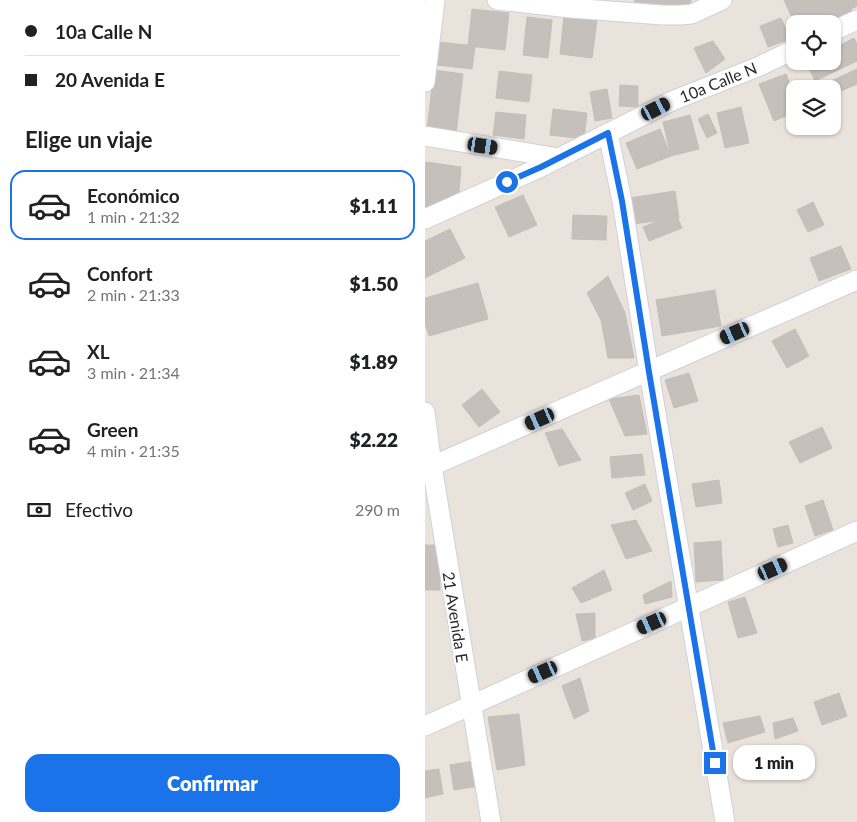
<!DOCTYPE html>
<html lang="es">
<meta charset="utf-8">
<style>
:root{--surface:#fff;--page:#f2f2f2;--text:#202124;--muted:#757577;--line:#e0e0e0;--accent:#1a73e8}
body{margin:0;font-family:Lato,sans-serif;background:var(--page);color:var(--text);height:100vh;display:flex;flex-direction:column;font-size:19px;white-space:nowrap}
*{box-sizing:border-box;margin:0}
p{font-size:16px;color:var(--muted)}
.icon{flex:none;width:28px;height:28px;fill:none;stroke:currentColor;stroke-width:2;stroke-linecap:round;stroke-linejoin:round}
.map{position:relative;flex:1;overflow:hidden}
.panel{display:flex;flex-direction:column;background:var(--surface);width:425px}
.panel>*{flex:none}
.banner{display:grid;align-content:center;height:110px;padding:0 25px;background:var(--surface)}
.tools{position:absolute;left:361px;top:15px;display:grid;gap:10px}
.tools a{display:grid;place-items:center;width:55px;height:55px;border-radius:10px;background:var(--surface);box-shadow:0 1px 4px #0004;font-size:25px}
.end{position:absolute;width:22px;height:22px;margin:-11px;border:6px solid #1a73e8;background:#fff;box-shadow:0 0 0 2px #fff}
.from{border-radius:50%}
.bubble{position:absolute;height:35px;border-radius:15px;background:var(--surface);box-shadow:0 1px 4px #0004;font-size:16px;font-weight:800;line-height:35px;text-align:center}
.car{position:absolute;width:15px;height:30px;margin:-15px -8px;border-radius:6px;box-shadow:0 0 4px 1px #0007;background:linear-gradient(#222 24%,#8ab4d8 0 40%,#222 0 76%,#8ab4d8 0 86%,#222 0)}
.banner b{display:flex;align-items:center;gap:18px;height:48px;font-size:19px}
.banner b+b{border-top:1px solid var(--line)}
.banner i{width:12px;height:12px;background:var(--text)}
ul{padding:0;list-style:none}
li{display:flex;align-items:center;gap:15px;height:70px;margin:0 10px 8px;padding:0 15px;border:2px solid transparent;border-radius:15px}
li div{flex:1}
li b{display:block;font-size:19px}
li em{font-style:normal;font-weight:800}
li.on{border-color:var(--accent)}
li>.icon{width:45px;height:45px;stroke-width:1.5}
h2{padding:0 25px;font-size:22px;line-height:60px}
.pay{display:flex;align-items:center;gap:12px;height:55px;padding:0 25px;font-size:19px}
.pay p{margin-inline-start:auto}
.action{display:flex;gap:10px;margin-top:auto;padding:10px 25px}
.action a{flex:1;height:58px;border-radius:15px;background:var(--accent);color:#fff;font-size:20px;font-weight:800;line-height:58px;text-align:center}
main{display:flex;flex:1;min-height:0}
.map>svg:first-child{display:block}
</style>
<main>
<section class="panel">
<div class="banner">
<b><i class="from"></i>10a Calle N</b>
<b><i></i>20 Avenida E</b>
</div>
<h2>Elige un viaje</h2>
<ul>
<li class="on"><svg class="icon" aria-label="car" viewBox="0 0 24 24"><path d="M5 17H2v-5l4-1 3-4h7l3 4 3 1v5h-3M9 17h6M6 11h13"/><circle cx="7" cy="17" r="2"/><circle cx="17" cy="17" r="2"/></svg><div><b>Económico</b><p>1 min · 21:32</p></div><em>$1.11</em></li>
<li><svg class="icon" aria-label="car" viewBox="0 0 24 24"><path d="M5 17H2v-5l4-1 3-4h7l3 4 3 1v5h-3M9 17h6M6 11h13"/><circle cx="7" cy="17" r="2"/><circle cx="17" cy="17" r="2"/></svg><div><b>Confort</b><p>2 min · 21:33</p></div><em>$1.50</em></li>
<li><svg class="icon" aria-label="car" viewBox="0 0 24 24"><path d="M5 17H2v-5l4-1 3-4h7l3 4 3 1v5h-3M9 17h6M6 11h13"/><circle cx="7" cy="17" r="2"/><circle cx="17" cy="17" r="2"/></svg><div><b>XL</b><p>3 min · 21:34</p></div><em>$1.89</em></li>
<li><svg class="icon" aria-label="car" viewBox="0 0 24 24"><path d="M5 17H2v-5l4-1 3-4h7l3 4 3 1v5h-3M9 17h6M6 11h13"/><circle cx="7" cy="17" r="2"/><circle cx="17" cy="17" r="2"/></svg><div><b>Green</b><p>4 min · 21:35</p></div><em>$2.22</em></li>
</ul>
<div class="pay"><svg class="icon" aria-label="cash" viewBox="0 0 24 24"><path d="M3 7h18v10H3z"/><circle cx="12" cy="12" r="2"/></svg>Efectivo<p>290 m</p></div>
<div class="action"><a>Confirmar</a></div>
</section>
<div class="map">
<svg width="432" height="822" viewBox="0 0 432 822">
<rect width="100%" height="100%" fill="#eae3dc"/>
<g fill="#c5c0bb" stroke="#c5bfb6">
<polygon points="210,0 266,0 265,11 209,4"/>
<polygon points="359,0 390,0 401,24 370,24"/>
<polygon points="390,0 423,0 428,16 401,24"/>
<polygon points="423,0 432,0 432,6 426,9"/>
<polygon points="47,9 84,13 80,50 43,46"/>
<polygon points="139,16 172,20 167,58 135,54"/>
<polygon points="102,17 127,20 123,58 98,55"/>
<polygon points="356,18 365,39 343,47 335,26"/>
<polygon points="429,38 432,44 432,61 390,81 381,62 408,61 408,49"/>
<polygon points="288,41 300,59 281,73 269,48"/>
<polygon points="14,42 50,46 47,69 11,65"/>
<polygon points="432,69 432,84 409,94 404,82"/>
<polygon points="9,70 38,74 31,134 2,130"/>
<polygon points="74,71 107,75 104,102 71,98"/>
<polygon points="361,74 370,96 370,112 349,121 334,84"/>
<polygon points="195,85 213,86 213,107 194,106"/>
<polygon points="182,89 187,118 170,121 165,92"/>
<polygon points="316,107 324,143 300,148 292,113"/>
<polygon points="128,109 162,113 159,139 125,135"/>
<polygon points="71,112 101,115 99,139 68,135"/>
<polygon points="283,114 292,133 282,138 273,119"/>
<polygon points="265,115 274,149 246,156 238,122"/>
<polygon points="235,129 246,156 212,169 201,143"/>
<polygon points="1,162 36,167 34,192 0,209 0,175"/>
<polygon points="250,191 254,218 208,224 205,198"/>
<polygon points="98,195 112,225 84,237 70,207"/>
<polygon points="388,202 399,225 383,232 372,210"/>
<polygon points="251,214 257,228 224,241 218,227"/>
<polygon points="148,215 182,216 181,240 147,239"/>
<polygon points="25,229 40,258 0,278 0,241"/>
<polygon points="416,246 426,269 394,281 385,258"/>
<polygon points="183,276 200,313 176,320 162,293"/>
<polygon points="53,283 63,319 4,336 0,324 0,298"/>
<polygon points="290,290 296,326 237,336 231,300"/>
<polygon points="200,313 209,358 183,358 176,320"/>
<polygon points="370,329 384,356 362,368 347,341"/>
<polygon points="264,373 273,401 249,408 240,380"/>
<polygon points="57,389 75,412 54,427 37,405"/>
<polygon points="214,395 222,434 200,436 184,399"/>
<polygon points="397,427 407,448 375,463 364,442"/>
<polygon points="137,429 156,460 134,466 120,433"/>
<polygon points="217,454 220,475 187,478 185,457"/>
<polygon points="294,480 297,503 271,507 267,484"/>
<polygon points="220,484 227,501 208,510 200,493"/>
<polygon points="398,500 408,530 390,536 380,506"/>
<polygon points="211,520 227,551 201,559 186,525"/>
<polygon points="363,525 368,543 353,547 348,529"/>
<polygon points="296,541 298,580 271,582 269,543"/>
<polygon points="0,545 13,545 15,590 0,590"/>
<polygon points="179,570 187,590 156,603 147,588"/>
<polygon points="246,581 247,597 220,604 218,595"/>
<polygon points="320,597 332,633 313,638 303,602"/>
<polygon points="170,613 170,638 157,641 151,614"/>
<polygon points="155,678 164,711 149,719 137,686"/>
<polygon points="414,693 422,716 397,725 389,702"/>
<polygon points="94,714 100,765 72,770 63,717"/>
<polygon points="335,716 340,732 303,743 298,723"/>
<polygon points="368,718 373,731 350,739 348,723"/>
<polygon points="49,761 54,786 29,790 25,765"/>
<polygon points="14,769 18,794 0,798 0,771"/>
</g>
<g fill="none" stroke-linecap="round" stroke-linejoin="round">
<defs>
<g id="street">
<polyline points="72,0 145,8 238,15 255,15 267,14 297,0"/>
<polyline points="408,31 432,20"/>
<polyline points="0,82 10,0"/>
<polyline points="183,133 197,201 224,372 300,822"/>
<polyline points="0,136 134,158"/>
<polyline points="0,219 116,167 247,101 335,66 370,49"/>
<polyline points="0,412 7,466 66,822"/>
<polyline points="0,469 432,280"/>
<polyline points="0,726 432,531"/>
</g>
</defs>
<use href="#street" stroke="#ced1dc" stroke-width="21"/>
<use href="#street" stroke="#fff" stroke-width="19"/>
</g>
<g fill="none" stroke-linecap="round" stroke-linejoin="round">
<polyline stroke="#1a73e8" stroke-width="6" points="82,182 116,167 183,133 197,201 224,372 290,763"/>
</g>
<g text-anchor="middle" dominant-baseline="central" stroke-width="4.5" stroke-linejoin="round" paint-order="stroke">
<g font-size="16" fill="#292929" stroke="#fff">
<text transform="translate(293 82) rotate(-22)">10a Calle N</text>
<text transform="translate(31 617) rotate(81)">21 Avenida E</text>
</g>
</g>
</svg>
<div class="tools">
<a><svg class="icon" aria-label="locate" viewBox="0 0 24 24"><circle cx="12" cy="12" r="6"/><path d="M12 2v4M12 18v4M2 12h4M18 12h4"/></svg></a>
<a><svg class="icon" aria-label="layers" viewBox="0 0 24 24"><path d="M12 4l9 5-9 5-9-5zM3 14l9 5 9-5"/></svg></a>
</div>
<i class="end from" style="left:82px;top:182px"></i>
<i class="end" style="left:290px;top:763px"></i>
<div class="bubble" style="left:308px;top:745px;width:82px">1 min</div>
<i class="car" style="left:231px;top:109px;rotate:63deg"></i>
<i class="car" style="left:58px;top:146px;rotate:99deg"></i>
<i class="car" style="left:310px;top:333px;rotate:246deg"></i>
<i class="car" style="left:115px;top:419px;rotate:246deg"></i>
<i class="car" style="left:348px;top:569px;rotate:66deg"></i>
<i class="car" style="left:227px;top:623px;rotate:246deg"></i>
<i class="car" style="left:118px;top:672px;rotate:246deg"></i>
</div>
</main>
